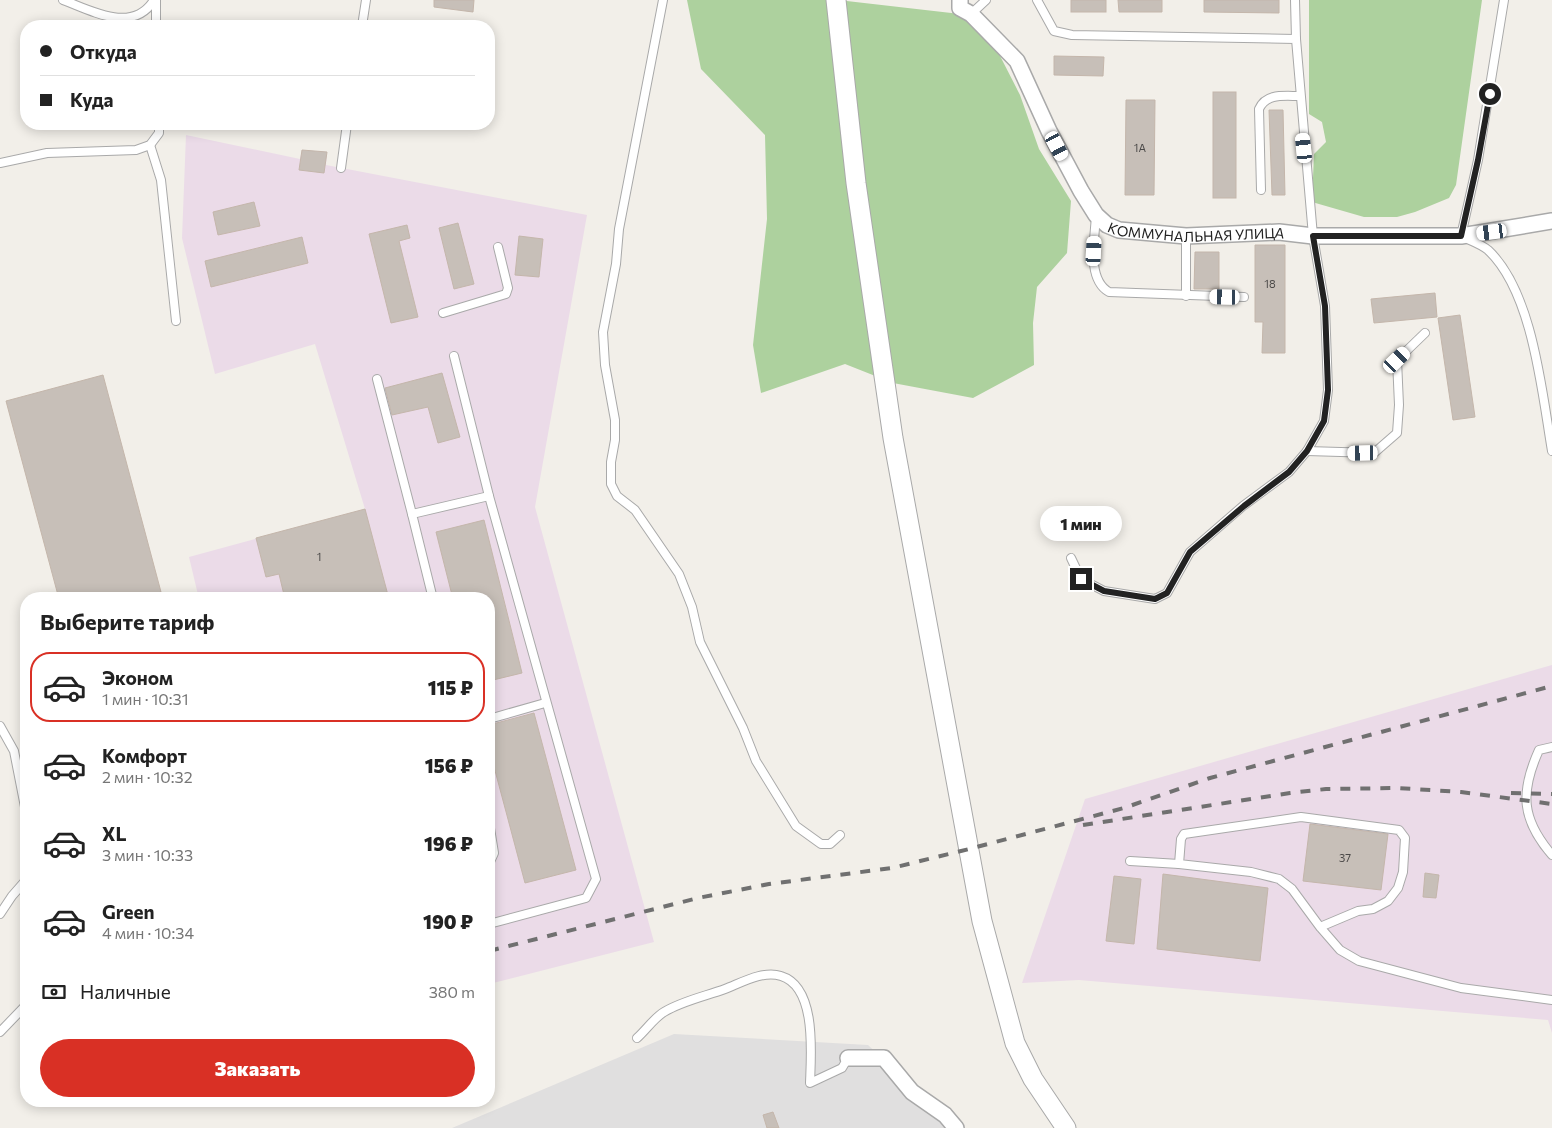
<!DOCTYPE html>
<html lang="ru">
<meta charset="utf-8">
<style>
:root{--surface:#fff;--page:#f6f6f6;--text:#222;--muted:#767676;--line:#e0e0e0;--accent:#d93025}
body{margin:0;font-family:Commissioner,sans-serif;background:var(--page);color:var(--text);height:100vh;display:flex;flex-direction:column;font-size:19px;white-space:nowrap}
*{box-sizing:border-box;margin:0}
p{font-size:16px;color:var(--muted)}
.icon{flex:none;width:28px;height:28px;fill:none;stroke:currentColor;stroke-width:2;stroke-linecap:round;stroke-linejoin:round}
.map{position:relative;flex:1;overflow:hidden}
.side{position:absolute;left:20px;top:592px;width:475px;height:515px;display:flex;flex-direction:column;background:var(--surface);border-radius:20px;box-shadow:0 2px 12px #0003}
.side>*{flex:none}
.guide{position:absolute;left:20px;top:20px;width:475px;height:110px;border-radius:20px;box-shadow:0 2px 12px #0003;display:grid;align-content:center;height:110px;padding:0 20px;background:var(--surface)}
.end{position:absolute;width:22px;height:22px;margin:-11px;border:6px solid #222;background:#fff;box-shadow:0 0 0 2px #fff}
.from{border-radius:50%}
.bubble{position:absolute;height:35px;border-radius:18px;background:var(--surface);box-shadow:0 2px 12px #0003;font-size:16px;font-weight:800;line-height:35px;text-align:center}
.car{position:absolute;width:15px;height:30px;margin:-15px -8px;border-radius:6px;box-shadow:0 0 4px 1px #0007;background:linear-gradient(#fff 24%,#345 0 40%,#fff 0 76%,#345 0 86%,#fff 0)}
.guide b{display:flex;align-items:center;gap:18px;height:48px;font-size:19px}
.guide b+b{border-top:1px solid var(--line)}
.guide i{width:12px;height:12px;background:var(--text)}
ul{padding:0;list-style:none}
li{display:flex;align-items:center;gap:15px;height:70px;margin:0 10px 8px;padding:0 10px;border:2px solid transparent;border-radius:20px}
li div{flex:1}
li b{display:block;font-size:19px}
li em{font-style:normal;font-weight:800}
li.selected{border-color:var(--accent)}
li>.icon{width:45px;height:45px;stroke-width:1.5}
h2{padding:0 20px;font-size:22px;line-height:60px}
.pay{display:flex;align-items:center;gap:12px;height:55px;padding:0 20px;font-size:19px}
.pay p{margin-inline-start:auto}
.primary-button{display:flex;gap:10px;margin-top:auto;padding:10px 20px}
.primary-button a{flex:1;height:58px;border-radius:30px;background:var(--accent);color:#fff;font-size:20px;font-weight:800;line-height:58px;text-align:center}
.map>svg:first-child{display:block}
</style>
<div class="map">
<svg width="1552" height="1128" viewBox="0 0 1552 1128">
<rect width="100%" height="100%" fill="#f2efe9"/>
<polygon fill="#e0dfdf" points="674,1034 868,1045 952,1123 953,1128 452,1128"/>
<g fill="#ebdbe8">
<polygon points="186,135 300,159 302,150 327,152 326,165 587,215 535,507 654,942 489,984 489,599 199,599 189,557 365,509 315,344 215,374 182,238"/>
<polygon points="1552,665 1552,1033 1548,1020 1079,980 1022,983 1085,799"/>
</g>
<g fill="#add19e">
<polygon points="687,0 838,0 960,14 979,29 998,52 1020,95 1039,149 1071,201 1067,253 1037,287 1033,323 1034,365 973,398 893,383 845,364 761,393 753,345 767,219 765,135 701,69"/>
<polygon points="1309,0 1482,0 1456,185 1449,198 1415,212 1397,217 1364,217 1312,202 1314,154 1326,142 1322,122 1309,114"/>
</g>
<g fill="#c7bfb8" stroke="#c4b6ab">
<polygon points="434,0 474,0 473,12 434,7"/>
<rect x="1071" y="0" width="35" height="12"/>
<polygon points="1118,0 1162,0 1162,12 1119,12"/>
<polygon points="1204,0 1279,0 1279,13 1204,12"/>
<polygon points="1054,56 1104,57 1103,76 1054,75"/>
<rect x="1213" y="92" width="23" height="106"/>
<polygon points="1126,100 1155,100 1154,195 1125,195"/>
<polygon points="1269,110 1283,110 1285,195 1272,195"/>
<polygon points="302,150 327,152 324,173 299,170"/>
<polygon points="254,202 260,226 218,235 213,212"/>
<polygon points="458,223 474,284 454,289 439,228"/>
<polygon points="407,225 410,238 399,241 418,317 391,323 369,234"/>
<polygon points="519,236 543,239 539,277 515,275"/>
<polygon points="302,237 308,263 211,287 205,261"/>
<polygon points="1255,245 1285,245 1285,353 1262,353 1263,322 1255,322"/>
<polygon points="1195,252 1219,252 1219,289 1194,289"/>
<polygon points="1435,293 1437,317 1374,323 1371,299"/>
<polygon points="1460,315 1475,417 1453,420 1438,318"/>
<polygon points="442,373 460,437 438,443 428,407 392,415 385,388"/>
<polygon points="103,375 161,592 138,599 59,599 6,401"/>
<polygon points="365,509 389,599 285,599 279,574 266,577 256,538"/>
<polygon points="484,520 522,673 489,681 489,599 453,599 436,532"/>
<polygon points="534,713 576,870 525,883 489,748 489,725"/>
<polygon points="1310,824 1388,834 1381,890 1303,881"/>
<polygon points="1425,873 1439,875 1436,898 1423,897"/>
<polygon points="1163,874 1268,888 1260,961 1157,949"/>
<polygon points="1114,876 1141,879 1134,944 1106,941"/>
<polygon points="773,1112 779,1128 767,1128 763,1115"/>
</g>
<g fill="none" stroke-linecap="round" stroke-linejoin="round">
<defs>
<g id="service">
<path d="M63,0C92,11 133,34 154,0"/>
<polyline points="156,0 156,26"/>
<polyline points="663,0 619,229 616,264 603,332 605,365 615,420 615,440 611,462 611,484 617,496 635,510 679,574 692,607 700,642 743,728 756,761 796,826 821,844 830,844 840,835"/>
<polyline points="1037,0 1054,31 1072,35 1296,39 1313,236 1325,306 1328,390 1324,421 1307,451 1289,472 1243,506 1190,552 1167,593 1155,599 1104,591 1081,579 1071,558"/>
<polyline points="1295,0 1296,39"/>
<path d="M1504,0L1478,160L1461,236C1469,240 1481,244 1488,250C1533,292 1542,393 1552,451"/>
<polyline points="971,14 986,0"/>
<polyline points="362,26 366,0"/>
<polyline points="150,145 161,180 176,321"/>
<polyline points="0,163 47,153 136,150 150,145 159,133 159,124"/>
<polyline points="341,168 347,124"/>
<path d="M1261,190L1259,109C1266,93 1284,96 1299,96"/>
<path d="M1096,215C1095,238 1086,279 1109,292L1244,297"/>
<polyline points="1186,296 1186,236"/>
<polyline points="443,313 506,294 508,288 498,247"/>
<polyline points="377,379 412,514"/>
<polyline points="1307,451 1374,453 1397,433 1399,405 1397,360 1425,333"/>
<polyline points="433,599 412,514 489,496 454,356"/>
<polyline points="489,719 545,703"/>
<polyline points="0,726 14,751 26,812"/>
<path d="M1552,747L1539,750C1520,792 1521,819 1552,855"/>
<polyline points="489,822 494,853 489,864"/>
<polyline points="1130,861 1179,864"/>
<polyline points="0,914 12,896 26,880"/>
<polyline points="489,924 586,898 596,879 489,496"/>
<polyline points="1320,927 1358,911 1373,909 1388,901 1398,888 1403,872 1405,838 1399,830 1301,817 1184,834 1181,839 1179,864 1251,872 1279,879 1292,889 1320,927 1340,950 1359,961 1461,988 1552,1000"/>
<polyline points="0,1032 26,1005"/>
<path d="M637,1038C646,1030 654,1018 664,1012C682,1001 706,996 725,989C741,983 763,970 781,976C817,987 811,1054 810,1083L842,1068L848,1058"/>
</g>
<g id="minor">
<path id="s1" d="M960,0V8L971,14L1017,61L1049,131L1081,191L1096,215L1107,225L1119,230L1186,236L1279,232L1313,236H1461L1552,221"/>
<polyline points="848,1058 884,1058 912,1092 945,1115 956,1128"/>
</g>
<polyline id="tertiary" points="836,0 856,183 893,438 982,921 1015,1043 1033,1079 1066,1128"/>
</defs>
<use href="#service" stroke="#a9a9a9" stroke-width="10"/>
<use href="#minor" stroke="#a9a9a9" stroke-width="18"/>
<use href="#tertiary" stroke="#a9a9a9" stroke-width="21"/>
<use href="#service" stroke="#fff" stroke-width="8"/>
<use href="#minor" stroke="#fff" stroke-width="15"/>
<use href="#tertiary" stroke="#fff" stroke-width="19"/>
<g stroke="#707070" stroke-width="4" stroke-dasharray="10 10" stroke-linecap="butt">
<polyline points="1511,793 1552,794"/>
<polyline points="1083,825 1290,793 1326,789 1398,788 1461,792 1552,804"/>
<polyline points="489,951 698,898 769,884 892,868 969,849 1124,808 1210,778 1552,686"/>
</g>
</g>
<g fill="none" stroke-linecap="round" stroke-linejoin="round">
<polyline stroke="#222" stroke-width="6" points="1081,579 1104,591 1155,599 1167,593 1190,552 1244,506 1289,472 1307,451 1324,421 1328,390 1325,306 1313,236 1461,236 1478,160 1490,94"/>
</g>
<g text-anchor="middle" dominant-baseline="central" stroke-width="4" stroke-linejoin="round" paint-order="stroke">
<g font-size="11" fill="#4b4948">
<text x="1140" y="147">1А</text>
<text x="1270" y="283">18</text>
<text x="319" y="556">1</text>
<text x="1345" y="857">37</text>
</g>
<g font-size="14" fill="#222" stroke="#fff">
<text stroke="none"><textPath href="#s1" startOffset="365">КОММУНАЛЬНАЯ УЛИЦА</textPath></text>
</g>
</g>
</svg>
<i class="end from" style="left:1490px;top:94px"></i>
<i class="end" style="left:1081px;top:579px"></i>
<div class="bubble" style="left:1040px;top:506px;width:82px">1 мин</div>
<i class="car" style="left:1057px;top:146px;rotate:152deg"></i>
<i class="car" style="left:1304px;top:148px;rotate:354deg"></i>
<i class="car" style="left:1492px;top:232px;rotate:263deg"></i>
<i class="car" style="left:1094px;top:251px;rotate:3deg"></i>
<i class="car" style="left:1225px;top:297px;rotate:271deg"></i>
<i class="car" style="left:1397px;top:360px;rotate:46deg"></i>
<i class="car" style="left:1363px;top:453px;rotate:269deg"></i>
<div class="guide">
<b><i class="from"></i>Откуда</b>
<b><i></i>Куда</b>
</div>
<section class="side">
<h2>Выберите тариф</h2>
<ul>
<li class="selected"><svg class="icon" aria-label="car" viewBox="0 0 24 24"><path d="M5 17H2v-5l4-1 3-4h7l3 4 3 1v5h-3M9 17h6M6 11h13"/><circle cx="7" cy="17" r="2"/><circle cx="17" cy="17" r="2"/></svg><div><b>Эконом</b><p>1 мин · 10:31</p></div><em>115 ₽</em></li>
<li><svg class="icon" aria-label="car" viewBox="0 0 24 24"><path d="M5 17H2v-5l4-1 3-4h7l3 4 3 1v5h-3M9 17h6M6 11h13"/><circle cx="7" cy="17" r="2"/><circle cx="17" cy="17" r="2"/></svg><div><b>Комфорт</b><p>2 мин · 10:32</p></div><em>156 ₽</em></li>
<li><svg class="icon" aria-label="car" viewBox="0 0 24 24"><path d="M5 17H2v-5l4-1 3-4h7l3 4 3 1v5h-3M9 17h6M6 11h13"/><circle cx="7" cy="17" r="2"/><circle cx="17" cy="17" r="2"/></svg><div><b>XL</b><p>3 мин · 10:33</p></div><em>196 ₽</em></li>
<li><svg class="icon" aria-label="car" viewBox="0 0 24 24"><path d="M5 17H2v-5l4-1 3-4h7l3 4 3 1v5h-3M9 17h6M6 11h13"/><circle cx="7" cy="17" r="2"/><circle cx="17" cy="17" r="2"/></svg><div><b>Green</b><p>4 мин · 10:34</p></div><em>190 ₽</em></li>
</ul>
<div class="pay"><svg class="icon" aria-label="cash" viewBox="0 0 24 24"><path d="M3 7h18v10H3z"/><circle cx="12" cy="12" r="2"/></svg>Наличные<p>380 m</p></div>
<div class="primary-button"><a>Заказать</a></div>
</section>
</div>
